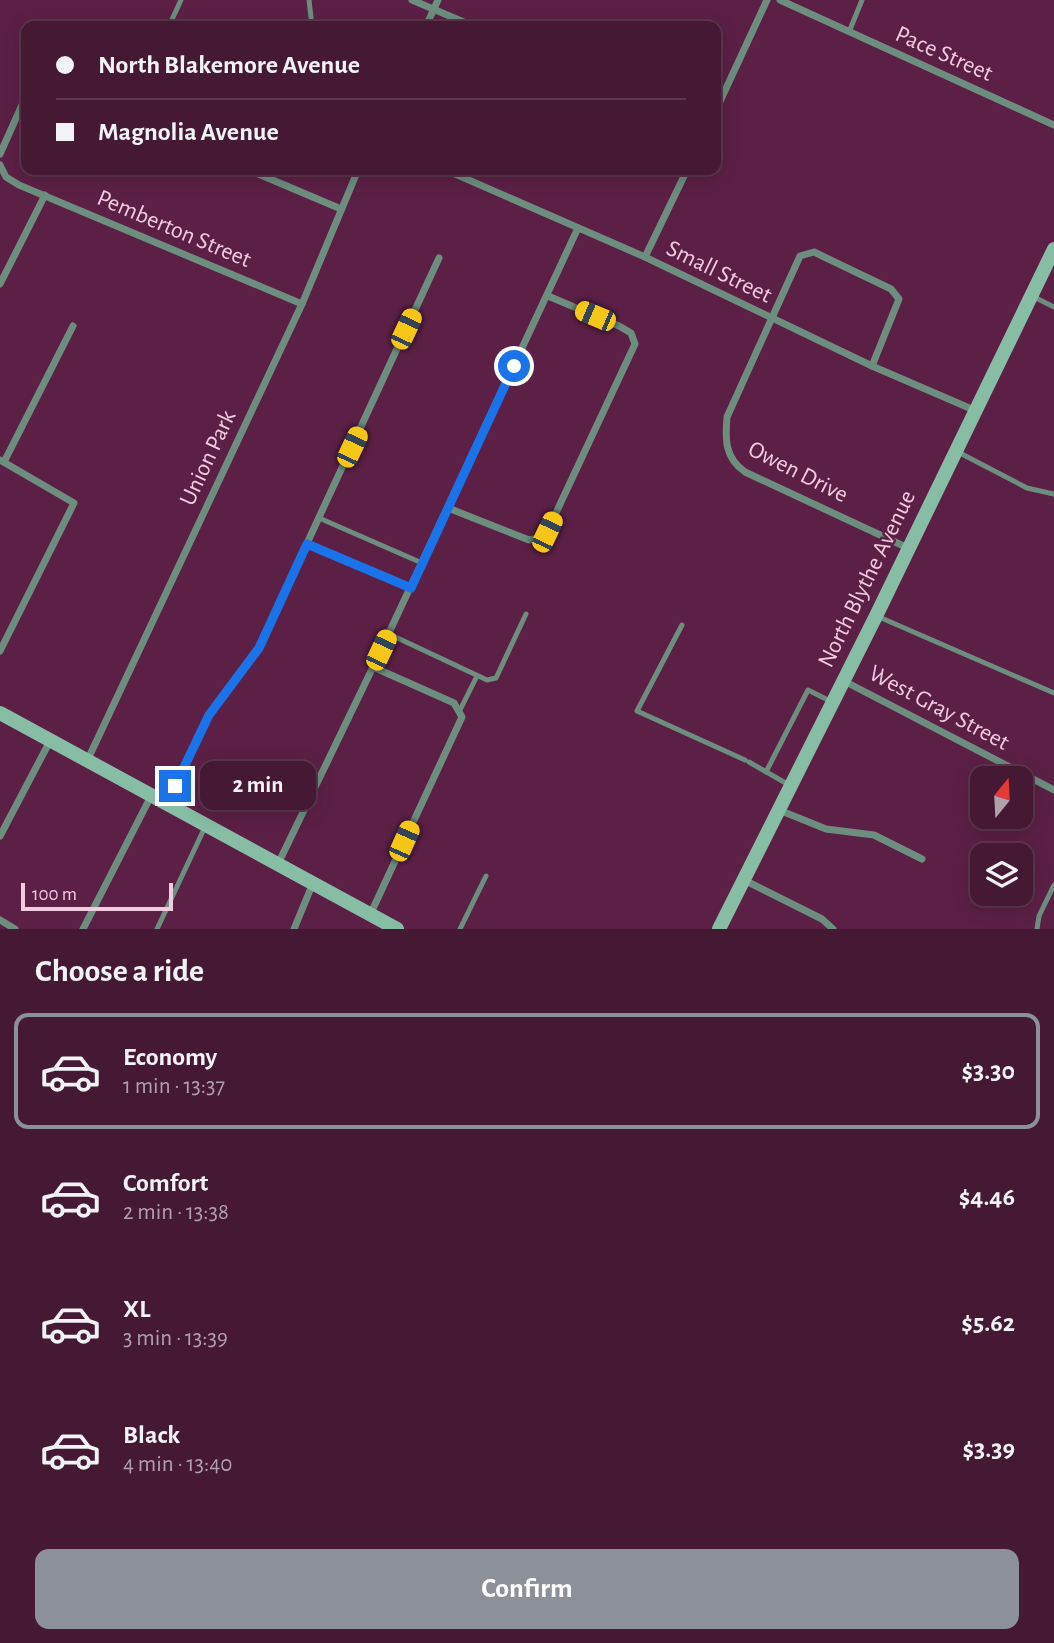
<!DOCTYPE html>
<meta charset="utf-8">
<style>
:root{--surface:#451834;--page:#4f2540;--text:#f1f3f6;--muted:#b0a0ac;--line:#5d374f;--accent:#8c9099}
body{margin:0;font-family:"Alegreya Sans",sans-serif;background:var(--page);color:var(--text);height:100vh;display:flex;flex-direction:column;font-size:26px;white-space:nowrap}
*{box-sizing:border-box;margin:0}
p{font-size:23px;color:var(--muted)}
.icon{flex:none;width:38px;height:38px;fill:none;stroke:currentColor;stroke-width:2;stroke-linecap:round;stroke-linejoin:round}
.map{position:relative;height:929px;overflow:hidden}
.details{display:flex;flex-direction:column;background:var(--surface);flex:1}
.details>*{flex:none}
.guide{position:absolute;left:21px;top:21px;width:700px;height:154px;border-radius:14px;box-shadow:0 4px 18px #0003,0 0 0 2px var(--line);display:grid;align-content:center;height:154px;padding:0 35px;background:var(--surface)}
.needle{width:46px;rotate:18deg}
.fabs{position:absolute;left:970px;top:766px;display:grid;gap:14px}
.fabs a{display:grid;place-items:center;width:63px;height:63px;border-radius:14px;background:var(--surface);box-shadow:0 4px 18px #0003,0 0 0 2px var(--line);font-size:35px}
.scale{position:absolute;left:21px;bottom:18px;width:152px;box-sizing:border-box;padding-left:7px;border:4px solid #f1cce0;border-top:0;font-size:19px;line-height:24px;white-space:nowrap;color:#f1cce0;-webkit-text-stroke:5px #5c2046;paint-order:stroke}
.end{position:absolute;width:32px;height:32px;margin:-16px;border:9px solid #1a73e8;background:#fff;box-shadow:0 0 0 4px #fff}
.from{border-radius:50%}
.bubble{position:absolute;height:49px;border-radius:14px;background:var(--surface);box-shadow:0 4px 18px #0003,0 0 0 2px var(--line);font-size:23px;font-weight:600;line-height:49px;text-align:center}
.car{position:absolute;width:21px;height:42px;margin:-21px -10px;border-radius:9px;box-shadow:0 0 5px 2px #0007;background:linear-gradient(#f5c518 24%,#345 0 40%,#f5c518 0 76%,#345 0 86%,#f5c518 0)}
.guide b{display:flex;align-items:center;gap:24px;height:66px;font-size:26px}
.guide b+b{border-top:2px solid var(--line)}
.guide i{width:18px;height:18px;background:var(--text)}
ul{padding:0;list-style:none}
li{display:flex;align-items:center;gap:21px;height:116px;margin:0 14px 10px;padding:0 21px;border:4px solid transparent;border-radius:14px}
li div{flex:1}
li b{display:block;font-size:26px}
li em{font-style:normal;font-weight:600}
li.active{border-color:var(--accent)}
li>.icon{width:63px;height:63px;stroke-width:1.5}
h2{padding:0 35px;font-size:32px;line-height:84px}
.primary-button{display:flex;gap:14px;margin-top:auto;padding:14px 35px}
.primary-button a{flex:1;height:80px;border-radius:14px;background:var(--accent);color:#fff;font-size:28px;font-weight:600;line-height:80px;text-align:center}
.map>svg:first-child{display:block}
</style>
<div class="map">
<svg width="1054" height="929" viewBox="0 0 1054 929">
<rect width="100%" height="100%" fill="#5c2046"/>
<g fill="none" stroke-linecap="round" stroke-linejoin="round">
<g stroke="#6d8e7e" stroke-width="5">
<polyline points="309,0 312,26"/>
<polyline points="169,26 181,0"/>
<polyline points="849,32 862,0"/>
<polyline points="1032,296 1054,307"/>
<polyline points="958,452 1027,488 1054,494"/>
<polyline points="319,518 422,563"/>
<polyline points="307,544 411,588"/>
<polyline points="879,617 1054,693"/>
<polyline points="682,625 637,711 745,760"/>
<polyline points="389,634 487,680 496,678 526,614"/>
<polyline points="459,712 477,676"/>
<polyline points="749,762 789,785"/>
<polyline points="766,772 808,690 832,702"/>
<polyline points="157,929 205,827"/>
<polyline points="460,929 486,876"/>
<polyline points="1037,929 1039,916 1054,885"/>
</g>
<g stroke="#6d8e7e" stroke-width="7">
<polyline points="412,0 473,26"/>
<polyline points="780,0 1054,125"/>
<polyline points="426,26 438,0"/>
<polyline points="716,110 767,0"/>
<polyline points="0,154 26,96"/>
<polyline points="0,165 6,177 19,185 302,304"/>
<polyline points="249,170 341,209"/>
<polyline points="446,170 645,257 872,366 974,410"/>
<polyline points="645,257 687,170"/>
<polyline points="0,284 45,195"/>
<path d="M872,366L899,299L891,289L814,252L800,256L727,417C725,440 725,458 745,472L908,548"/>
<polyline points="0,460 74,503 0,651"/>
<polyline points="4,462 73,326"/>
<polyline points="448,508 529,540 539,538 547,532 635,344 631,333 619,326 548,296"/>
<polyline points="844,681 1054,790"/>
<polyline points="88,759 302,304 358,170"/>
<polyline points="168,804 209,715 259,647 439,258"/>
<polyline points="779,810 826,829 874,835 922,859"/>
<polyline points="0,836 50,741"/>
<polyline points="278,864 373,667 578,228"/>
<polyline points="744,880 822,919 833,929"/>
<polyline points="370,915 462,717 454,703 373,667"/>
<polyline points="0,920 15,929"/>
<polyline points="83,929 151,796"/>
<polyline points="294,929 313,883"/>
</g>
<g stroke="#87bda4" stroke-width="14">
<polyline points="0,713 397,929"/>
<polyline points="719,929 876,616 1054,249"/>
</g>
</g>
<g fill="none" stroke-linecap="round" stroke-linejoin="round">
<polyline stroke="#1a73e8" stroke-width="9" points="175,786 209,715 259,648 307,544 411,588 514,366"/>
</g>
<g text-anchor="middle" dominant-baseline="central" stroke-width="5" stroke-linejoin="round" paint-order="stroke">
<g font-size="24" fill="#f1cce0" stroke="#5c2046">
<text transform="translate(944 54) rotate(24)">Pace Street</text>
<text transform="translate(174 229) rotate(23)">Pemberton Street</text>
<text transform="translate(719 272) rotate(26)">Small Street</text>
<text transform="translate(208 458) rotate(-65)">Union Park</text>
<text transform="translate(798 472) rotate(27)">Owen Drive</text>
<text transform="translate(867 579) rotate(-64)">North Blythe Avenue</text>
<text transform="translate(939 708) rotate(28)">West Gray Street</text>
</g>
</g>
</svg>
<div class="fabs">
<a><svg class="needle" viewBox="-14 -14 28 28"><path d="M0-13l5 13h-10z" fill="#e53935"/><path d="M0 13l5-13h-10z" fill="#b0a0ac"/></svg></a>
<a><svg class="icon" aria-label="layers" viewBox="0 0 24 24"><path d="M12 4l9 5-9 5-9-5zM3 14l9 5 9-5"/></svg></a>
</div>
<div class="scale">100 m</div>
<i class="end from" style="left:514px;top:366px"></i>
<i class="end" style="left:175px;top:786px"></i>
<div class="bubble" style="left:200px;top:761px;width:116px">2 min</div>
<i class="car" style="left:595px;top:316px;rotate:293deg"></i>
<i class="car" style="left:406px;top:329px;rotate:25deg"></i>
<i class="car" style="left:352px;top:447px;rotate:25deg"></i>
<i class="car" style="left:547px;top:532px;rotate:25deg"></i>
<i class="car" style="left:381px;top:650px;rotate:25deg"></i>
<i class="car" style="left:404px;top:841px;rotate:24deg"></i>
<div class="guide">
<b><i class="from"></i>North Blakemore Avenue</b>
<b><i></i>Magnolia Avenue</b>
</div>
</div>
<section class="details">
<h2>Choose a ride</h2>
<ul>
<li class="active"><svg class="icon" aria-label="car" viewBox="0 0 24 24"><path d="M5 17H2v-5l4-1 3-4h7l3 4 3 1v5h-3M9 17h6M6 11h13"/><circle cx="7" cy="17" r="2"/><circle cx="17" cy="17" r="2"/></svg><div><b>Economy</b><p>1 min · 13:37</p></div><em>$3.30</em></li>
<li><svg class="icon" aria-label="car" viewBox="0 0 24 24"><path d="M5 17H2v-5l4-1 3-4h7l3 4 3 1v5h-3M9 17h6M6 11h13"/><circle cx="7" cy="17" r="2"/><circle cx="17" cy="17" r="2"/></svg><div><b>Comfort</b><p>2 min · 13:38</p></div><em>$4.46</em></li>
<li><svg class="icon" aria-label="car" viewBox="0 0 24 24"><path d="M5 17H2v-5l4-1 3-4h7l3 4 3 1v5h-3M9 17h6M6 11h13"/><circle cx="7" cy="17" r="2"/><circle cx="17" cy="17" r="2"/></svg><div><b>XL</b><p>3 min · 13:39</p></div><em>$5.62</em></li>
<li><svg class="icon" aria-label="car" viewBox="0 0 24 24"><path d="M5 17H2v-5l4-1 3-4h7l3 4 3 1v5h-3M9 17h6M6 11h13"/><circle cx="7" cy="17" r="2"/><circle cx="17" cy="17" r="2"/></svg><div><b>Black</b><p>4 min · 13:40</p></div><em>$3.39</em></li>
</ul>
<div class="primary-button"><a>Confirm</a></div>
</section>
